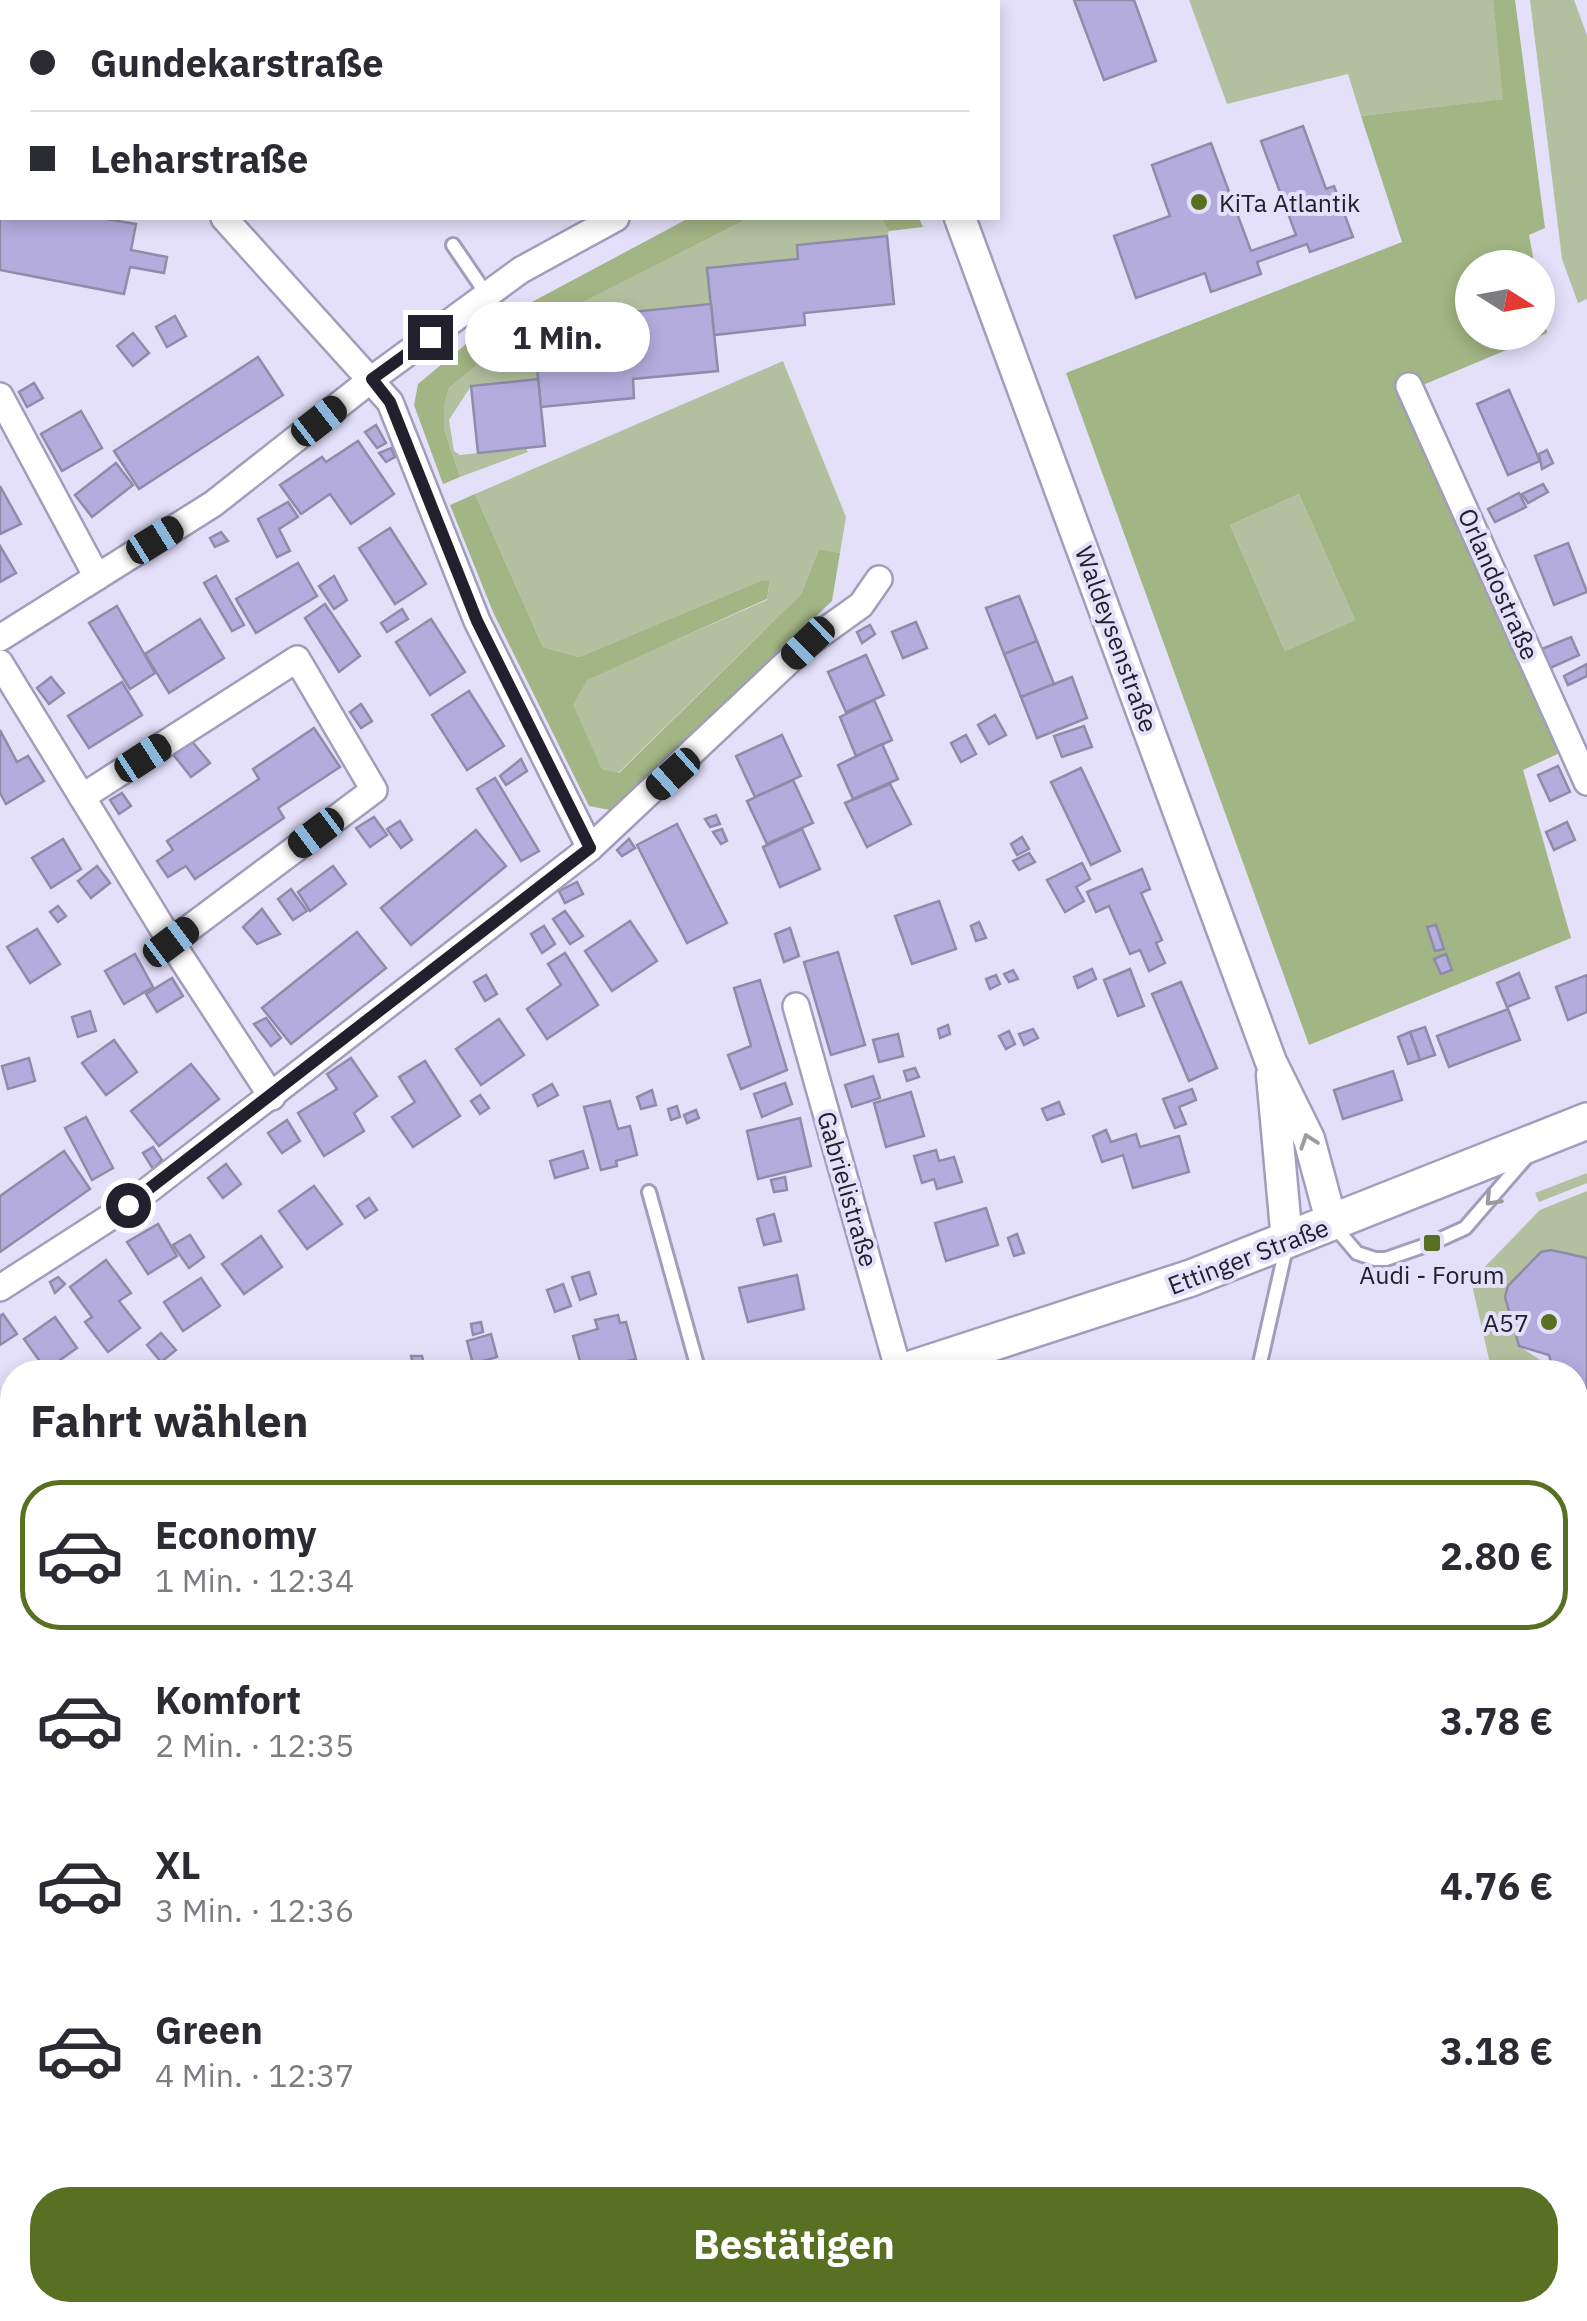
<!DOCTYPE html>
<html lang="de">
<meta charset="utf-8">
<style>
:root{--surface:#fff;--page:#f7f7f7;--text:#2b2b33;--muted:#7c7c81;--line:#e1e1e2;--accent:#577022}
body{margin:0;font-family:"IBM Plex Sans",sans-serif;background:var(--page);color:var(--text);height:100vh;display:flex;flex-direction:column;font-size:38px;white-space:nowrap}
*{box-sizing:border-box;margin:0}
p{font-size:32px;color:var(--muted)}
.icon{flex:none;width:55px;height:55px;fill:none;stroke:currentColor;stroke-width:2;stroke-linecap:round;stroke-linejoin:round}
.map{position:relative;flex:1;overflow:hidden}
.panel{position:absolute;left:0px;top:1360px;width:1588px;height:962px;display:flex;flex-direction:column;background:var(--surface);border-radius:40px 40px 0 0;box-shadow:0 5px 15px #0003}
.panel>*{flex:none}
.guide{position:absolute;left:0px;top:0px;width:1000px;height:220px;box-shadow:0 5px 15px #0003;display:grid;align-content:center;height:220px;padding:0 30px;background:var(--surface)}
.needle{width:65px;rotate:101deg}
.fabs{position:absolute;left:1455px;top:250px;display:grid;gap:20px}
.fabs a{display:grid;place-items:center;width:100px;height:100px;border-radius:50%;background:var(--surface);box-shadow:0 5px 15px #0003;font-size:50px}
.end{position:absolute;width:45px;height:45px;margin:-22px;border:12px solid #22202c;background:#fff;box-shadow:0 0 0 5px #fff}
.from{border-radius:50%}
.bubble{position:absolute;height:70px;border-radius:35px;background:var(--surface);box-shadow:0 5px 15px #0003;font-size:32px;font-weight:700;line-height:70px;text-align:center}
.car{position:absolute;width:30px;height:60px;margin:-30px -15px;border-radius:12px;box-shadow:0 0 8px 2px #0007;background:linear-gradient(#222 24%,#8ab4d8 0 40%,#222 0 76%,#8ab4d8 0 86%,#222 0)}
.guide b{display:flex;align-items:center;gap:35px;height:95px;font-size:38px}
.guide b+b{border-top:2px solid var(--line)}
.guide i{width:25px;height:25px;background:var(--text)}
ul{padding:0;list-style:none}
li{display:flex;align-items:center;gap:30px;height:150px;margin:0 20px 15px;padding:0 10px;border:5px solid transparent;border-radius:40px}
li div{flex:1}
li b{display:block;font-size:38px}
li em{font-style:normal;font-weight:700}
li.active{border-color:var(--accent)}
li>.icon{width:90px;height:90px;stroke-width:1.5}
h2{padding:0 30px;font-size:45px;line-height:120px}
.button{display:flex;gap:20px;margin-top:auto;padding:20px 30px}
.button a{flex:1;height:115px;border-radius:40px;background:var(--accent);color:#fff;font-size:40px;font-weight:700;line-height:115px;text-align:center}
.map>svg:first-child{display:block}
</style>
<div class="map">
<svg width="1587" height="2321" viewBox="0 0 1587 2321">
<rect width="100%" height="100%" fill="#e4e0fa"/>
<g fill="#b3c09f">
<polygon points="1189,0 1493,0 1504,99 1361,116 1348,74 1227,104"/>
<polygon points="1530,0 1574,0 1587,35 1587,299 1578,303 1562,259"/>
<polygon points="749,218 881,218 889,231 887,236 797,245 798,259 708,268 711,304 622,313 622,328 534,337 538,379 471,386 449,420 454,451 460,455 526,448 528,452 460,477 444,429 444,406 449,388 505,342"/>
<polygon points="783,361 846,517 840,553 819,549 801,594 618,773 602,769 572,705 587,679 767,600 770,582 763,580 579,657 543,647 475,494"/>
<polygon points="1299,494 1355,620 1285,651 1230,525"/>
<polygon points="1587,1173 1587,1183 1539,1202 1535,1193"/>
<path d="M1587,1191V1258C1531,1245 1539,1255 1505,1297L1519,1346L1546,1364L1548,1372H1492L1471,1281L1540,1210Z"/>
</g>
<g fill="#a2b584" fill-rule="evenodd">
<path d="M1493,0H1515L1545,228L1529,235L1535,267L1472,268V332H1538V283L1547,333L1423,385L1579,744L1523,770L1571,938L1309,1045L1066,373L1402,242L1361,116L1503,99ZM1299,494L1355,620L1285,651L1230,525Z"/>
<polygon points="689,218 749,218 505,342 449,388 444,406 444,429 460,477 443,484 414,405 418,384 489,325"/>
<polygon points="881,218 919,218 923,227 889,231"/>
<polygon points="475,494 543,647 579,657 763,580 770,581 767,599 587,680 573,705 602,769 619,773 801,594 819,549 840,553 832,601 610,810 589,806 493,612 450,505"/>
<polygon points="0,2191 12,2195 12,2310 44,2310 41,2321 0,2321"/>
</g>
<g fill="#b4acdd" stroke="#8f8ba9" stroke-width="2.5">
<polygon points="132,0 222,0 132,2"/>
<polygon points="636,0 789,0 636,2"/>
<polygon points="1074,0 1134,0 1156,61 1104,80"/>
<polygon points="1303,126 1326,189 1334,186 1353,237 1310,252 1307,244 1257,262 1261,274 1211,292 1205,273 1136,298 1114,236 1170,216 1152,165 1211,143 1251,251 1296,235 1261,141"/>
<polygon points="0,202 2,218 101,218 136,224 131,250 167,257 164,273 130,267 124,294 0,270"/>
<polygon points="887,236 894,304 804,313 805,325 714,335 707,268 798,259 797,245"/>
<polygon points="711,304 718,371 633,379 634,398 541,407 534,337 622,328 621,313"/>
<polygon points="175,316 186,336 167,347 156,327"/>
<polygon points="133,333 149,353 133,366 117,346"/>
<polygon points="258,357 283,395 139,489 114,451"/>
<polygon points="538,379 545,446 478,453 471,386"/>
<polygon points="34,383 43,398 27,407 19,392"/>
<polygon points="1509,390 1540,461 1508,475 1477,404"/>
<polygon points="81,411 102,448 62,471 41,434"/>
<polygon points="376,425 386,443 377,448 365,432"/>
<polygon points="358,441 394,494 351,524 330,494 301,514 280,485 322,457 326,462"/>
<polygon points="391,448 395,457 386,462 379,453"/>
<polygon points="1547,450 1553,463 1542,469 1539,454"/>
<polygon points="116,463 133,485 92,517 75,495"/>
<polygon points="1543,484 1548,492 1528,503 1522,494"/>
<polygon points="0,486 21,524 0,534"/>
<polygon points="1519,493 1526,507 1495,522 1488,509"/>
<polygon points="288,502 298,517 279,529 290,551 277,557 258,519"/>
<polygon points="390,528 426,584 395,604 359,548"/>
<polygon points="221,532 228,541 215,547 210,538"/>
<polygon points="1568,543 1587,592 1554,605 1535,556"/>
<polygon points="0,546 16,573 0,582"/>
<polygon points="298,563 317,596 256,633 236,599"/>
<polygon points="216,576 244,625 232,631 204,583"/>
<polygon points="334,576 347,600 334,609 319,586"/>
<polygon points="1019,596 1037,641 1004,654 986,608"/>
<polygon points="325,604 360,656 339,672 305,618"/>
<polygon points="117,606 155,673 130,689 89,623"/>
<polygon points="402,609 408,619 387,632 381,623"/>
<polygon points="200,619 224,658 169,693 145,654"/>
<polygon points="431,619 465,672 430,695 396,642"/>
<polygon points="916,622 927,648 903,658 892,632"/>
<polygon points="870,625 875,634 862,643 857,632"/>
<polygon points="1571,637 1579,655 1550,668 1542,649"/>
<polygon points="1037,641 1054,684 1021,697 1004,654"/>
<polygon points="866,655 884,695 846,712 828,672"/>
<polygon points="1587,664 1587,676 1568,685 1564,676"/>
<polygon points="51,677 64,693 49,704 37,688"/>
<polygon points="1072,677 1087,718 1037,738 1021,697"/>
<polygon points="122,682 142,715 89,748 68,716"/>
<polygon points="469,691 504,746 467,770 432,715"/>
<polygon points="874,700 892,740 856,756 840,717"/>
<polygon points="361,704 372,721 361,728 350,712"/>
<polygon points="995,715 1006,735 989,744 978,725"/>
<polygon points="1084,726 1092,747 1062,757 1054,736"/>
<polygon points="314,728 340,767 278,808 284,818 195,879 186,866 168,877 157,861 173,850 167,841 259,779 253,769"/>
<polygon points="0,730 17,762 28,756 44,781 6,804 0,793"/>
<polygon points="782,735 801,776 755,797 736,756"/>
<polygon points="966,735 976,754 961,762 951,743"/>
<polygon points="190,739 210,763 191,777 172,753"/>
<polygon points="882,744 898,779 853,799 838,765"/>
<polygon points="521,759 527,771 506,785 500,776"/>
<polygon points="1558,766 1570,792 1550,801 1538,775"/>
<polygon points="1081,768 1120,851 1091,865 1051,782"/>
<polygon points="495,778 539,851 521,861 477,789"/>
<polygon points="793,780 813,823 767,844 747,801"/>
<polygon points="890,784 911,824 867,847 845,803"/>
<polygon points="122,793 131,806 119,814 110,800"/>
<polygon points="716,815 720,824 710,827 705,819"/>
<polygon points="374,817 387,835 370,847 356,828"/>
<polygon points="400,821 412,840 401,848 387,829"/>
<polygon points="1567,822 1575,840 1554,850 1546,832"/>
<polygon points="677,824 727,923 687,943 637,845"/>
<polygon points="722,829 727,841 721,844 713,832"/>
<polygon points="802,829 820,869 780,887 763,847"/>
<polygon points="476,830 506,866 411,945 381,908"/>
<polygon points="1022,837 1029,849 1017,855 1011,844"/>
<polygon points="63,839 81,869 51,888 32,858"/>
<polygon points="629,839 635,848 622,856 617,850"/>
<polygon points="1029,853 1035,862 1019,870 1013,861"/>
<polygon points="1082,863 1090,879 1076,887 1084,901 1065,912 1047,880"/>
<polygon points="97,866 110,883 91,898 78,881"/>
<polygon points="333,866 346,884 310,911 298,892"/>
<polygon points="1142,869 1150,889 1141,893 1162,940 1156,943 1165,963 1149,971 1140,950 1130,954 1109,906 1096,912 1087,892"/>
<polygon points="577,882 583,894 565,903 559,891"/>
<polygon points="291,889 307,911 293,920 278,899"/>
<polygon points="939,901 956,949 912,964 895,916"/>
<polygon points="58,906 66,916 58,922 50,912"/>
<polygon points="262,909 280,934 257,944 243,927"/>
<polygon points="565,911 583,936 570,944 553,919"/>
<polygon points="630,921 657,961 612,991 585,951"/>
<polygon points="979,922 986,938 976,941 971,926"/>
<polygon points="1436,925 1444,949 1435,951 1427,927"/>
<polygon points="544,926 555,944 542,953 531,934"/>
<polygon points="790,928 799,956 784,962 775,934"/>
<polygon points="37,929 60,964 30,983 7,947"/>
<polygon points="357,932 386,968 291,1044 262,1008"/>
<polygon points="838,952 865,1045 831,1055 804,962"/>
<polygon points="565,953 598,1005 547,1039 527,1009 561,985 548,964"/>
<polygon points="135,954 153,987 124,1004 105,971"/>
<polygon points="1446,954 1452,970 1441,974 1434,959"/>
<polygon points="1092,969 1096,979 1078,988 1074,977"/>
<polygon points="1130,969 1144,1006 1118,1016 1104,980"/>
<polygon points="1013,970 1018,979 1009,982 1004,974"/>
<polygon points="1519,973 1529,998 1507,1007 1497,983"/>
<polygon points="486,975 497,994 485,1001 474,982"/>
<polygon points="996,975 1000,984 990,989 986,979"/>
<polygon points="1587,975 1587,1012 1568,1020 1556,987"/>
<polygon points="172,978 183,996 157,1012 146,994"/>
<polygon points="760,980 787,1070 741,1089 728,1055 751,1046 734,988"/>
<polygon points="1181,982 1217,1068 1189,1081 1152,994"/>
<polygon points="1508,1009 1520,1040 1449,1067 1437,1036"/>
<polygon points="90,1011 96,1031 78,1037 72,1017"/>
<polygon points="266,1018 281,1038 271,1046 254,1024"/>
<polygon points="499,1019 524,1055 481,1085 456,1049"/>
<polygon points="948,1025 950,1034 940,1038 938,1029"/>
<polygon points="1425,1027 1435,1055 1420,1060 1410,1032"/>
<polygon points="1033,1029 1038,1038 1024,1045 1019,1034"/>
<polygon points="1009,1031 1015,1044 1006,1049 999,1036"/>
<polygon points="1410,1032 1420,1060 1408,1064 1398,1037"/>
<polygon points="898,1034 903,1056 879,1062 873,1040"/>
<polygon points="114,1040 137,1072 106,1095 82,1063"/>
<polygon points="29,1058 35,1081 8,1089 2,1066"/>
<polygon points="351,1058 377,1096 354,1113 364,1131 324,1156 298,1113 337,1089 327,1074"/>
<polygon points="425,1061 460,1116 413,1147 392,1117 415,1102 399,1077"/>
<polygon points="191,1064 219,1099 159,1146 131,1111"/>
<polygon points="915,1068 919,1077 907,1081 904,1071"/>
<polygon points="1393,1071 1402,1100 1343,1119 1334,1090"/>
<polygon points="873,1076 880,1098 852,1107 845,1085"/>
<polygon points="785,1083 792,1104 762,1117 754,1094"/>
<polygon points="552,1084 558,1095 538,1106 533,1095"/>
<polygon points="1192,1089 1196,1100 1179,1107 1186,1124 1175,1128 1163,1099"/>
<polygon points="652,1090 656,1105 641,1109 637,1097"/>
<polygon points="911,1092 924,1136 886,1147 874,1103"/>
<polygon points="480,1095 489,1108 480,1114 471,1101"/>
<polygon points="610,1101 618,1129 630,1126 637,1155 616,1161 617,1166 601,1170 584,1107"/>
<polygon points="1059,1102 1064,1114 1047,1120 1042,1109"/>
<polygon points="677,1106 680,1117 671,1120 668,1109"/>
<polygon points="696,1110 699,1118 687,1123 684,1115"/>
<polygon points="86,1117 113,1168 92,1180 65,1128"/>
<polygon points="800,1118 811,1166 758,1179 747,1131"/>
<polygon points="287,1120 300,1141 282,1153 268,1133"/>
<polygon points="1106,1130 1111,1142 1136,1134 1140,1147 1179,1136 1189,1172 1133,1188 1123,1155 1102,1162 1093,1136"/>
<polygon points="153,1147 162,1160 153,1169 143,1153"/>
<polygon points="936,1150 939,1161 954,1157 962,1182 937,1189 934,1179 922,1183 914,1156"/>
<polygon points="64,1151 90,1189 0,1252 0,1196"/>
<polygon points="583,1151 588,1168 555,1178 550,1161"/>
<polygon points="226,1164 241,1184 223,1198 208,1178"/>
<polygon points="785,1177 787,1190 774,1192 771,1180"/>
<polygon points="314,1186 342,1224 307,1249 279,1211"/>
<polygon points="369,1198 377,1210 365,1218 357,1206"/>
<polygon points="986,1208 998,1245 946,1261 935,1223"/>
<polygon points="774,1214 781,1241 764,1245 757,1219"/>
<polygon points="158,1224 177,1256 148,1274 127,1242"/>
<polygon points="1017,1234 1024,1253 1014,1256 1008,1238"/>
<polygon points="190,1235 204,1257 189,1268 173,1245"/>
<polygon points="261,1236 282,1267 244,1294 222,1264"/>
<polygon points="1551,1250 1587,1258 1587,1426 1575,1423 1575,1372 1553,1372 1549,1355 1519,1346 1505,1297 1508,1286 1541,1252"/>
<polygon points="106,1260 131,1293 119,1301 140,1328 108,1352 85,1322 92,1317 70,1287"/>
<polygon points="589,1272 596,1294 580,1300 572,1277"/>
<polygon points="797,1275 804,1309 748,1322 739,1288"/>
<polygon points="58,1277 65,1284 55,1293 50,1282"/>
<polygon points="201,1278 220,1306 183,1331 164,1302"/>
<polygon points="563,1284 571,1306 555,1312 547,1290"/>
<polygon points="3,1314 17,1334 0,1345 0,1316"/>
<polygon points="618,1315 620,1323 626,1322 636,1359 583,1372 573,1336 598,1329 595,1320"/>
<polygon points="55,1317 77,1348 46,1370 24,1339"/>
<polygon points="481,1322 483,1332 473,1335 471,1324"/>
<polygon points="161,1333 176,1350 161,1362 147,1345"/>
<polygon points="491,1334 497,1357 473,1364 467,1341"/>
<polygon points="411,1356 422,1356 426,1372 415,1372"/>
<polygon points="12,1398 12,1453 2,1461 0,1408"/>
<polygon points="12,1499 12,1536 5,1538 0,1501"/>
<polygon points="1587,1648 1587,1735 1575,1747 1575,1660"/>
<polygon points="0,1710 12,1712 12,1816 0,1815"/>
<polygon points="1587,1735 1587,2321 1230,2321 1219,2310 1575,2310 1575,1747"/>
<polygon points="0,1832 12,1833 12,1882 0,1880"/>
<polygon points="7,1991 12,1992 12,2030 0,2028"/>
<polygon points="0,2099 12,2101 3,2189 0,2189"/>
<polygon points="85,2310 162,2310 160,2321 105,2321 83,2316"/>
<polygon points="268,2310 827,2310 825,2321 266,2321"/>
<polygon points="1111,2310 1219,2310 1230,2321 1101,2321"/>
</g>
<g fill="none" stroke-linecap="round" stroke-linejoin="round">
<defs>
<g id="service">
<polyline points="453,245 487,295"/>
<polyline points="649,1192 699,1372"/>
<polyline points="1334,1226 1357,1253 1375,1259 1386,1259 1432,1243 1465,1228 1530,1153"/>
<polyline points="1258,1372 1286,1248"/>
<polyline points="1575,1569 1587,1557"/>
</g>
<g id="minor">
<polyline points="224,218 390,402 477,621 590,848"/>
<polyline points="1409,386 1587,782"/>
<polyline points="0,396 97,577"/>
<polyline points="0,638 213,504 372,379 521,270 616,218"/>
<polyline points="0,663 171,942 272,1097"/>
<polyline points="82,797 297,659 374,790 171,942"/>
<polyline points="796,1006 899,1372"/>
<polyline points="0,1288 129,1205 590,848 808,643 861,605 879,579"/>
</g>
<g id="tertiary">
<polyline points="879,0 880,2"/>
<polyline points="960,218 1271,1062 1309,1139 1332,1224"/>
<polyline points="1272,1075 1287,1241"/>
<polyline points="217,2321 219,2310"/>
<polyline points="244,2321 246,2310"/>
</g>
<g id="secondary">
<polyline points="902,1372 1191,1278 1587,1121"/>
<polyline points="0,1617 12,1614"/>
</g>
</defs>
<use href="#service" stroke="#a19dbb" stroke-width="18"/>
<use href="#minor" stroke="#a19dbb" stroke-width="30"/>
<use href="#tertiary" stroke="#a19dbb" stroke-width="35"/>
<use href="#secondary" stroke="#a19dbb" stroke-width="40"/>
<use href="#service" stroke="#fff" stroke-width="12"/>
<use href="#minor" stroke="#fff" stroke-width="25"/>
<use href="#tertiary" stroke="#fff" stroke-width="30"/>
<use href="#secondary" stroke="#fff" stroke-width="35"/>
</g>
<defs><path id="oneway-chevron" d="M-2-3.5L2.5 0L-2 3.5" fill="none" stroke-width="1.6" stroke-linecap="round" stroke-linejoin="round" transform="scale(2.5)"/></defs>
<g stroke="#9c9ba0">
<use href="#oneway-chevron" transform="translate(1308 1141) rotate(-109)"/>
<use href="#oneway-chevron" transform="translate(1492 1199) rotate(133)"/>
</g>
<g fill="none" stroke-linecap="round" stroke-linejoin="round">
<polyline stroke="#22202c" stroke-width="12" points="128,1205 590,848 477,621 390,402 372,379 430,337"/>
</g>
<g fill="#577022" stroke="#e4e0fa" stroke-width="4">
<circle cx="1199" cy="202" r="10"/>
<rect x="1422" y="1233" width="20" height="20" rx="5"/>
<circle cx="1549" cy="1322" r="10"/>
</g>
<g text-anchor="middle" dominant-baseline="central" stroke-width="8" stroke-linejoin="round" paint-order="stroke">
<g font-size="25" fill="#22202c" stroke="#e4e0fa" text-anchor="start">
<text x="1219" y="202">KiTa Atlantik</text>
<text x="1432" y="1274" text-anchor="middle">Audi - Forum</text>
<text x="1529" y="1322" text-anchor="end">A57</text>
</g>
<g font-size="25" fill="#22202c" stroke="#e4e0fa">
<text transform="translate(1499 584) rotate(66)">Orlandostraße</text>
<text transform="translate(1117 639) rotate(70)">Waldeysenstraße</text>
<text transform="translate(848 1189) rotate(74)">Gabrielistraße</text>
<text transform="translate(1248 1256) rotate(-21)">Ettinger Straße</text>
</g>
</g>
</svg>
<div class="fabs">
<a><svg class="needle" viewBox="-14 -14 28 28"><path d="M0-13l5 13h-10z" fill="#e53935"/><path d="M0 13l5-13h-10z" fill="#7c7c81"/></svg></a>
</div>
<i class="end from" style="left:128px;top:1205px"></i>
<i class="end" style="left:430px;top:337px"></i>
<div class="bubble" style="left:465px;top:302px;width:185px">1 Min.</div>
<i class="car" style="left:319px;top:421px;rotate:52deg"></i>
<i class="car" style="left:155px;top:540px;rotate:58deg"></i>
<i class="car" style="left:808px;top:643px;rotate:226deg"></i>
<i class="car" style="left:143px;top:758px;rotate:57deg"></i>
<i class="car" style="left:673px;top:774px;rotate:228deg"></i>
<i class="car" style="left:316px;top:833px;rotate:233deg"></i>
<i class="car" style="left:171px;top:942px;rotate:53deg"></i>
<div class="guide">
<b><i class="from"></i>Gundekarstraße</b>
<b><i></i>Leharstraße</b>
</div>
<section class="panel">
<h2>Fahrt wählen</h2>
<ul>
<li class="active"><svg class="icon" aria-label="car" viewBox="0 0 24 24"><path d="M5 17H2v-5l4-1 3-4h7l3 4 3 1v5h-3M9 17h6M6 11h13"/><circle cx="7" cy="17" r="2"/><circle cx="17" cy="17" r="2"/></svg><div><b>Economy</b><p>1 Min. · 12:34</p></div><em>2.80 €</em></li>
<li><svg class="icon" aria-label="car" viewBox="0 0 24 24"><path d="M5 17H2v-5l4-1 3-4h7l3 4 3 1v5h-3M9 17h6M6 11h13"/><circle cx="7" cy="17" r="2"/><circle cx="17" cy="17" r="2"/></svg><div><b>Komfort</b><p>2 Min. · 12:35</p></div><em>3.78 €</em></li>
<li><svg class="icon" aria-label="car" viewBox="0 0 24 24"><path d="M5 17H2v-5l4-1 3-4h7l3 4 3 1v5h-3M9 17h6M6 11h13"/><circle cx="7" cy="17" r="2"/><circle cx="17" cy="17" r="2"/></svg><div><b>XL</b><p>3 Min. · 12:36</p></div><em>4.76 €</em></li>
<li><svg class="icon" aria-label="car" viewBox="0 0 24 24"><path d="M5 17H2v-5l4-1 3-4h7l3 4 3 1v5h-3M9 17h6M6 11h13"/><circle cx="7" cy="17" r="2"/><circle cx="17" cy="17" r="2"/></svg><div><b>Green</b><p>4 Min. · 12:37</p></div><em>3.18 €</em></li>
</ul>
<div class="button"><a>Bestätigen</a></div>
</section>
</div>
